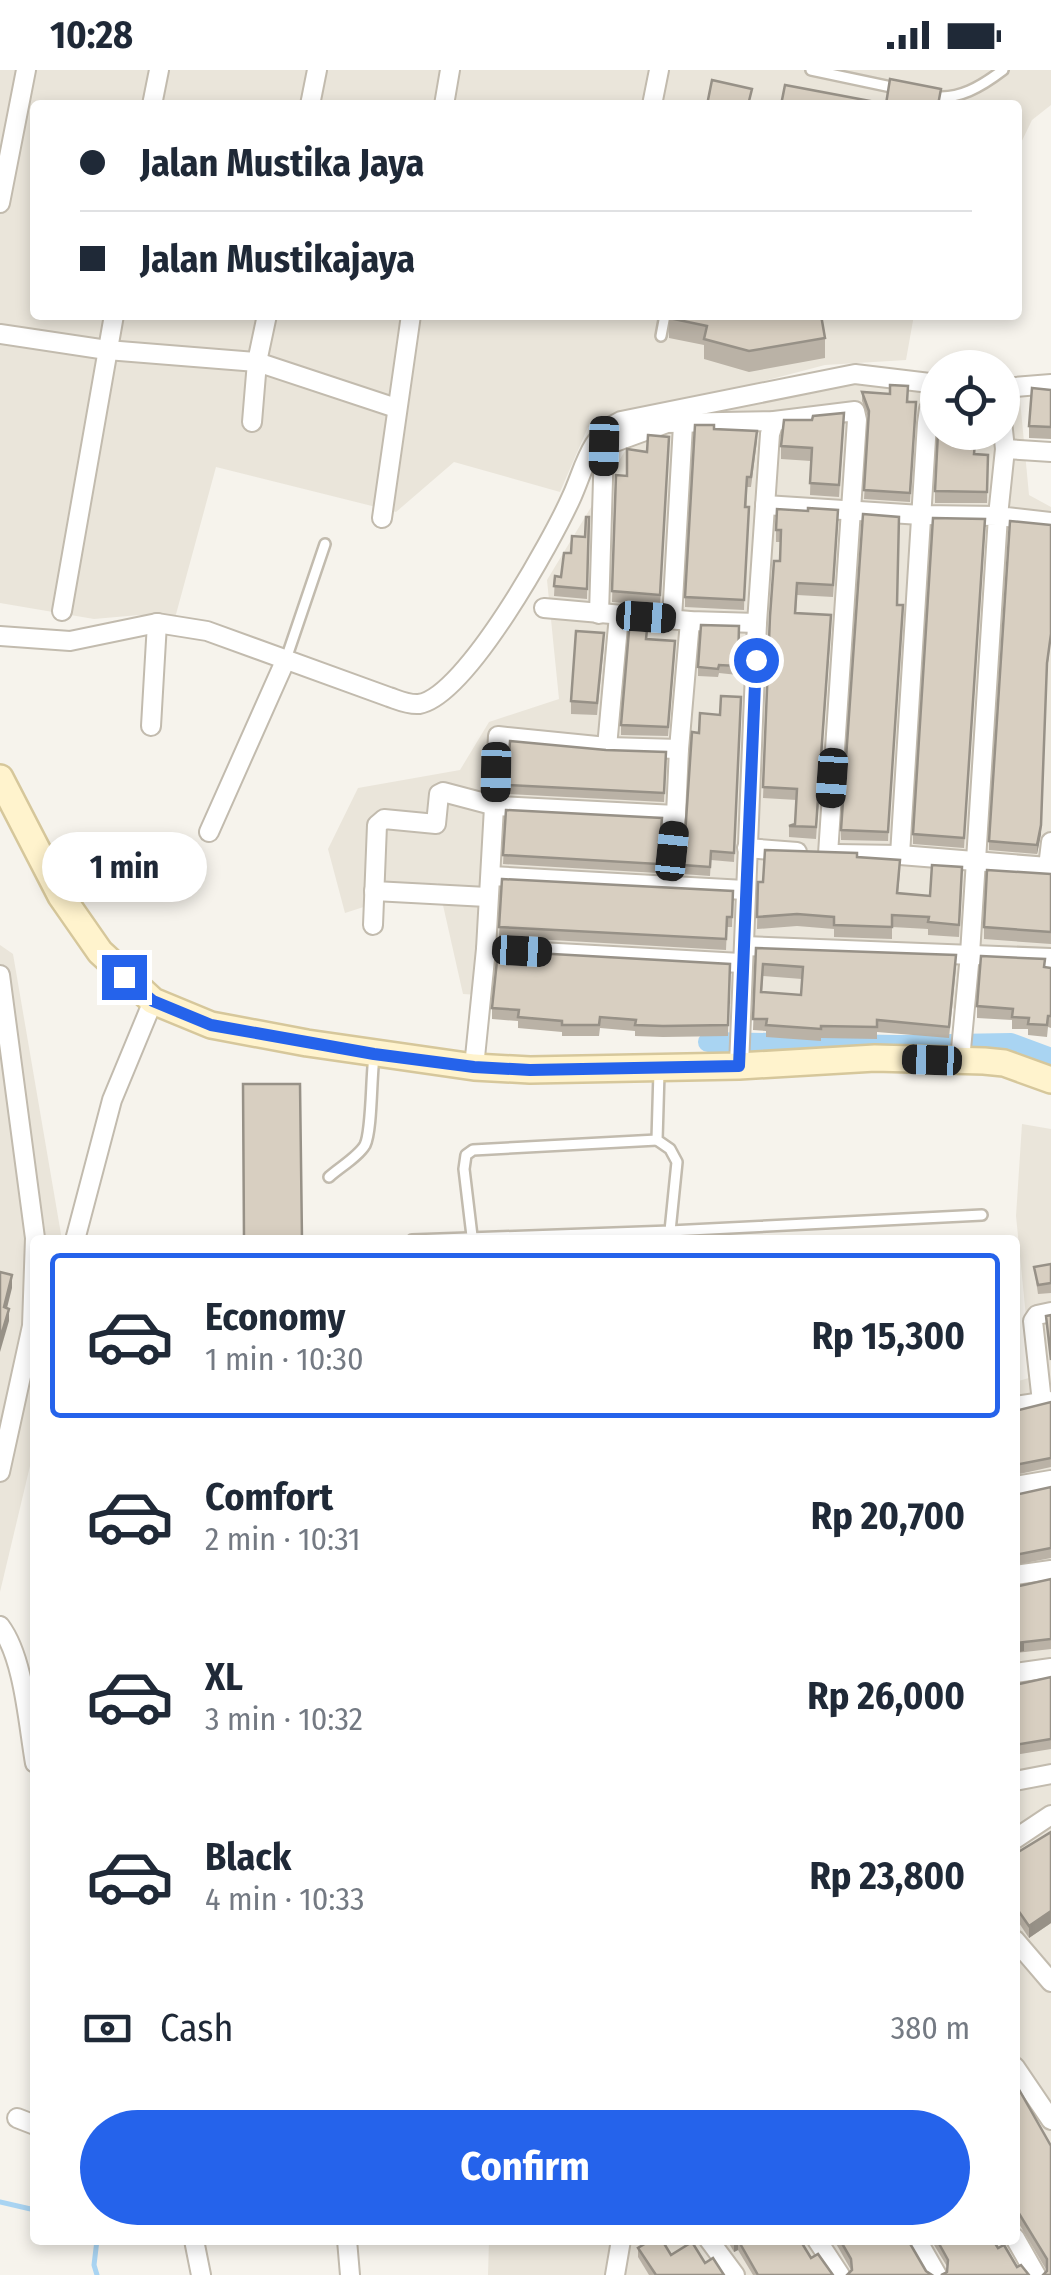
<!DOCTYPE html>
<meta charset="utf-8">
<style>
:root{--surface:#fff;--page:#f2f2f3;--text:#1f2937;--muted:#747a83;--line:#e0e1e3;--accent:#2563eb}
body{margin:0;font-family:"Fira Sans Condensed",sans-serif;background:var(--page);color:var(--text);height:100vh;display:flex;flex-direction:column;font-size:38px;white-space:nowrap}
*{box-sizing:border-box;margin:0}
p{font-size:32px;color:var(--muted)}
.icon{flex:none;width:55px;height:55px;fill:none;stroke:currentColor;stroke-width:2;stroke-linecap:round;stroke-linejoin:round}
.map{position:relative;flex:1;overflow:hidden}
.side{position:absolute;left:30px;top:1165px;width:990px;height:1010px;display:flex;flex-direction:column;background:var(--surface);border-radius:10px;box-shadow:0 5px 15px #0003}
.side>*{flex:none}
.guide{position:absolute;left:30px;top:30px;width:992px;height:220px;border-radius:10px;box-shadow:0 5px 15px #0003;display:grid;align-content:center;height:220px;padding:0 50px;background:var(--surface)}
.fabs{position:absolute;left:920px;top:280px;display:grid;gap:20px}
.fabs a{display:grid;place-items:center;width:100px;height:100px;border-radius:50%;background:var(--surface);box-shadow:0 5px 15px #0003;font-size:50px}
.end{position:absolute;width:45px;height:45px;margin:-22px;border:12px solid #2563eb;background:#fff;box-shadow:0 0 0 5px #fff}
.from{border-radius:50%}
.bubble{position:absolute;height:70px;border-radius:35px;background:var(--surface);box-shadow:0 5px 15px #0003;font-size:32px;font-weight:700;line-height:70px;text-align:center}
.car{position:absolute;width:30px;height:60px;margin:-30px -15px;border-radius:12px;box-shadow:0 0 8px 2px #0007;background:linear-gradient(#222 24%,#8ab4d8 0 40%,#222 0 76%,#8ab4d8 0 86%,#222 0)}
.guide b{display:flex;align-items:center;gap:35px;height:95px;font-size:38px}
.guide b+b{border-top:2px solid var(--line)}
.guide i{width:25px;height:25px;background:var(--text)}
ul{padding:18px 0 0;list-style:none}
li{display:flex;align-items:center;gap:30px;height:165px;margin:0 20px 15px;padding:0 30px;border:5px solid transparent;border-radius:10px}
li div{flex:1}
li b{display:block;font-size:38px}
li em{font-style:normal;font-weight:700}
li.selected{border-color:var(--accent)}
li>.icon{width:90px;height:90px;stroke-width:1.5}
.pay{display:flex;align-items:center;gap:25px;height:110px;padding:0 50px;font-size:38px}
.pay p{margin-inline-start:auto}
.action{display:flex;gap:20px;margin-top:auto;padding:20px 50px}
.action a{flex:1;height:115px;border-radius:60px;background:var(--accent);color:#fff;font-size:40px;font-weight:700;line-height:115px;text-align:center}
.status{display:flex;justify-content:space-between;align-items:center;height:70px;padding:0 50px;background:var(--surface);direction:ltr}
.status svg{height:28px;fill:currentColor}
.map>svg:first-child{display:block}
</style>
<div class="status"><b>10:28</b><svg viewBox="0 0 49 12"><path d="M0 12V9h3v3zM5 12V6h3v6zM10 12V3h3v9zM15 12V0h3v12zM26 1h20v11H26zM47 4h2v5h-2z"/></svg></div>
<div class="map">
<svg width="1051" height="2205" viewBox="0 0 1051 2205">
<rect width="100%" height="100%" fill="#f6f3ec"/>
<g fill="#eae5da">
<polygon points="0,0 1051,0 1051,35 1032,50 1018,79 1018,35 35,35 35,245 914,245 906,290 825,295 588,357 560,422 454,392 396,442 216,397 175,548 139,545 94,549 0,533"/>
<polygon points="835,304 937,312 938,362 1002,362 1003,317 1019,319 1029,425 1051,437 1051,894 976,891 973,940 805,928 678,938 463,924 438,813 345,843 328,779 358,718 460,700 489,652 559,629 547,510 634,366"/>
<polygon points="0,875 13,884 62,1170 35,1170 35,1375 0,1522"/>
<polygon points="1022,1054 1051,1059 1051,2205 488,2205 489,2170 1015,2170 1015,1312 1032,1307 1016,1146"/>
</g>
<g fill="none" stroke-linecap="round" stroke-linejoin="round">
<g stroke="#a9d4f2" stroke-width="5">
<polyline points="0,2132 35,2140"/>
<polyline points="97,2170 94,2195 97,2205"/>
</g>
<polyline stroke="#a9d4f2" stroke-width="20" points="708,972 897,975 1011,973 1051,988"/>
<defs>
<g id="service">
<polyline points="811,0 896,18"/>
<path d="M931,26C958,31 982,16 1003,0"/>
<polyline points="661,266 665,245"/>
<polyline points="286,589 325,474"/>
<path d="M329,1107C340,1097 358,1087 365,1075C372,1061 371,1007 374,987"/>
<polyline points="670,1161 982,1145"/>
<polyline points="472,1166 464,1099 466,1085 473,1080 657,1070"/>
<polyline points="412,1170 670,1161 677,1092 670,1079 657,1070 659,1002"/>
</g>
<g id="minor">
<polyline points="152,35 159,0"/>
<polyline points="310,35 317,0"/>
<polyline points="444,35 450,0"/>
<polyline points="652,35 659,0"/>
<polyline points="0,133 26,0"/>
<polyline points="0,264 107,280 257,292 396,338"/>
<polyline points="1002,318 1051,314"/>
<polyline points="1002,351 1005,379 998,446 1051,452"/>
<polyline points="252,352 257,292 267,245"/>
<polyline points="1005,379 1051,382"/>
<polyline points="765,435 921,445 998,446 970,884 960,990"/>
<polyline points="382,448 411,245"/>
<polyline points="544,538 690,551 757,553"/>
<polyline points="62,541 114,245"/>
<polyline points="599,544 604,376 667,353 774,351 855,341 857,350 828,784"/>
<polyline points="672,549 683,355"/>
<path d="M0,566L70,571L157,553L207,561L389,627C398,630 408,635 419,634C466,627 553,469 572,426C585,397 590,365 621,351L855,304L938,314"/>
<polyline points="151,656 157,553"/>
<polyline points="607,677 619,545"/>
<polyline points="679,679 690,551"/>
<polyline points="209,762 286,589"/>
<polyline points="747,778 797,782"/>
<polyline points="837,784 900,785 1048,797 1051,772"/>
<polyline points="900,785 927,353 929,339 938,338"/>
<polyline points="491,806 745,820"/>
<polyline points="374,821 487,827"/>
<polyline points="373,855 377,755 384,749 436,754 439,724 443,722 496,736 676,745 669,816"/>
<polyline points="744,876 1051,888"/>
<polyline points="486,879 741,893"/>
<polyline points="0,905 35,1168 32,1256 0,1402"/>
<polyline points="739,996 757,553 770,364 774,351"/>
<polyline points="474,997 486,879 498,666 607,677 679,679 676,745"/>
<polyline points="75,1170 112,1030 153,931"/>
<polyline points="1042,1332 1033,1251 1037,1245 1051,1242"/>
<polyline points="1015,1336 1049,1331"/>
<polyline points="1015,1416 1051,1410"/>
<polyline points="1015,1505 1051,1500"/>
<path d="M0,1556C24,1588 28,1653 35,1693"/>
<polyline points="1015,1603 1051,1598"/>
<polyline points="1015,1711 1051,1704"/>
<polyline points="1015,1769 1051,1745"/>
<polyline points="1015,1870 1051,1912"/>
<polyline points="1015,1997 1051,2050"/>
<polyline points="17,2048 35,2055"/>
<polyline points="1015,2168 1036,2205"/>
<polyline points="194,2170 201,2205"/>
<polyline points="347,2170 350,2205"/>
<polyline points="709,2170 735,2205"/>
<polyline points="817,2170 840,2205"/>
<polyline points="917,2170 937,2205"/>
<polyline points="615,2205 621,2170"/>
</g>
<polyline id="secondary" points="0,708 61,826 100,882 153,931 211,955 307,973 474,997 530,1000 739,996 875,988 984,991 1004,993 1051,1010"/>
</defs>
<use href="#service" stroke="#c2bbae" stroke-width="14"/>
<use href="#minor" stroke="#c2bbae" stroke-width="22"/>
<use href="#secondary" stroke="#d6c79b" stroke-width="30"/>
<use href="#service" stroke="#fff" stroke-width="9"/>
<use href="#minor" stroke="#fff" stroke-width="18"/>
<use href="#secondary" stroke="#fff3cd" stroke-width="25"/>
</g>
<g fill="#bab2a6" fill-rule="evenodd">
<polygon points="669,248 825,268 825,288 749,302 704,289 704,275 669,268"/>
<polygon points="1051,320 1051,369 1029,368 1029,356"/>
<polygon points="862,322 916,332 910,432 864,429 869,349 862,331"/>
<polygon points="844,355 839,427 810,425 811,391 781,389 781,376"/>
<polygon points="714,359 757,371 751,417 747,417 744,540 685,537 685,527"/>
<polygon points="669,367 660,536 612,532 616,405 627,406 647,382"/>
<polygon points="975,384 988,385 987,433 935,433 935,421"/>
<polygon points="589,447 587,529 554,526 555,506 561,507 571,483 585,467"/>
<polygon points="838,452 833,527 797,525 796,543 831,557 816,769 789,767 789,756 795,754 797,730 763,728 770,546 780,491 780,472 776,472 776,460"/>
<polygon points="985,458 964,778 913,774 913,764"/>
<polygon points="897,535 888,771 841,770 841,760"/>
<polygon points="739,556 738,605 719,603 718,607 698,606 698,597"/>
<polygon points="647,569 675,581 668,666 621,665 621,655"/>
<polygon points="604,575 597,645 571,644 571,631"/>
<polygon points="1047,602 1041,764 1037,784 989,780 989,771"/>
<polygon points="741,627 734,792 711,790 710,806 683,804 699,663"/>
<polygon points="510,671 606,680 666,682 664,732 507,724"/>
<polygon points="506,740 662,757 658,803 503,794"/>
<polygon points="857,787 900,802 898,823 930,826 962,810 959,867 928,865 928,859 892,857 892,869 834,867 834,859 797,856 757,859 758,812 763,812"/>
<polygon points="1051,804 1051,874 984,869 984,857"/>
<polygon points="502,809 733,821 732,857 727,857 726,880 499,867"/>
<path d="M756,878L956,897L949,968L877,962V969L821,968V971L766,967V961L753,960ZM763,906L802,909L801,925L762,923Z"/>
<polygon points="730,894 728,966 663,967 635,966 635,961 600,958 599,966 562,966 562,962 518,958 518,951 492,949 492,938"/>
<polygon points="1044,897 1051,898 1051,958 1048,957 1047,967 1028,965 1028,959 1012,959 1012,950 977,948 977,936"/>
<polygon points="1051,1194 1051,1223 1038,1224 1034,1197"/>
<polygon points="1051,1332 1051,1397 1015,1405 1015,1341"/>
<polygon points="1051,1417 1051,1488 1015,1495 1015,1425"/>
<polygon points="1051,1509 1051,1579 1015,1583"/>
<polygon points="1051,1607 1051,1679 1015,1685 1015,1615"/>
<polygon points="1051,1762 1051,1853 1029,1868 1015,1847 1015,1784"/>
<polygon points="1015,2017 1051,2076 1047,2201 1015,2147"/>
<polygon points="727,2170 800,2170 811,2188 833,2205 753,2205 738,2180 734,2182"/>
<polygon points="834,2170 908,2170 851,2200"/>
<polygon points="931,2170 993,2170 998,2178 1017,2197 1029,2205 947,2202 948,2198"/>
<polygon points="638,2178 705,2193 724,2205 649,2205 638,2187"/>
</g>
<g fill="#979187">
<polygon points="1051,564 1047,602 1041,764 1037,784 1047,593"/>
<polygon points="12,1205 12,1218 4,1250 4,1237"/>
<polygon points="9,1239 9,1251 0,1282 0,1269"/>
<polygon points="1024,1571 1024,1581 1015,1583 1015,1573"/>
<polygon points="1051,1841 1051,1853 1029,1868 1029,1856"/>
<polygon points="738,2170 738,2180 734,2182 734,2173"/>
</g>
<g fill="#d8cfc1" stroke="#979187" stroke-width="2.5" fill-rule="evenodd">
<polygon points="890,9 941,19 938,35 781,35 785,15 886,34"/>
<polygon points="712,10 752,19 748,35 707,35"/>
<polygon points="669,245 821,245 825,268 749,281 704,269 707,256 669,248"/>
<polygon points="890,315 908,316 907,332 916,332 910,423 864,420 869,341 862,322 890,324"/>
<polygon points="1032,318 1051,320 1051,357 1029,356"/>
<polygon points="844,343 839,415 810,413 812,378 781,376 784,350 812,350 813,346"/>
<polygon points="695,355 714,355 714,359 757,361 751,407 747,407 745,437 749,437 744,530 685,527"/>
<polygon points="938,362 976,362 974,384 988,385 987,422 935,421"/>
<polygon points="648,365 669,367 660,525 612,521 616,405 627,406 627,379 647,382"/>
<polygon points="808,438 838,440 833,515 797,513 795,543 831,545 816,757 789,756 795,754 797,719 763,717 770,546 774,491 780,491 781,460 776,460 777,439 808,441"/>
<polygon points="863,444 899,447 897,535 903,535 888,762 841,760"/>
<polygon points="586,447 589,447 587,519 554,516 555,506 561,507 564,483 571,483 572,466 585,467"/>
<polygon points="933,448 985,449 964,768 913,764"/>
<polygon points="1010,451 1051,455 1051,564 1047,593 1041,755 1037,775 989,771"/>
<polygon points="630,549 648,550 646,569 675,571 668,657 621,655"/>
<polygon points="701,555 739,556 738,596 719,595 718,599 698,597"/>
<polygon points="576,561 604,563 597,633 571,631"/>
<polygon points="721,626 741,627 734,783 711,781 710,797 683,795 692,662 699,663 700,643 720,645"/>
<polygon points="510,671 606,680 666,682 664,723 507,715"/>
<polygon points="506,740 662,748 658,794 503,785"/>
<polygon points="765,780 857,783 857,787 900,790 897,823 930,826 932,795 962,797 959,855 928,852 929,847 892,845 892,857 834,855 834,847 797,844 757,847 758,812 763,812"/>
<polygon points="987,800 1051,804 1051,862 984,857"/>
<polygon points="502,809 733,821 732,847 727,847 726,869 499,857"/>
<path d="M756,878L956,885L949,957L877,950V957L821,956V959L766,955L767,949H753ZM763,894L803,897L801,925L761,922Z"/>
<polygon points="498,881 730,894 728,955 663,956 635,955 636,950 600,947 599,955 562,955 562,951 518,947 519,940 492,938"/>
<polygon points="981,886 1045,889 1044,897 1051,898 1051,946 1048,946 1047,955 1028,954 1029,948 1012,947 1013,939 977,936"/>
<polygon points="243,1014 300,1014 302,1170 244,1170"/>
<polygon points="1051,1194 1051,1213 1038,1215 1034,1197"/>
<polygon points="0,1202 12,1205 4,1237 9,1239 0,1269"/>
<polygon points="1051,1245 1051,1290 1046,1246"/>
<polygon points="1051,1332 1051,1388 1015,1395 1015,1341"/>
<polygon points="1051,1417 1051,1478 1015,1485 1015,1425"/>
<polygon points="1051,1509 1051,1569 1015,1573 1015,1517"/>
<polygon points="1051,1607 1051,1669 1015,1675 1015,1615"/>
<polygon points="1051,1762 1051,1841 1029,1856 1015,1836 1015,1784"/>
<polygon points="1017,2016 1051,2076 1051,2205 1043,2205 1047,2201 1047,2189 1015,2137 1015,2017"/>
<polygon points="651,2170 662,2170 671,2185 692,2172 705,2193 713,2188 724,2205 656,2205 638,2178"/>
<polygon points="733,2170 800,2170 811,2188 818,2184 833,2205 758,2205 738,2170 734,2173"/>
<polygon points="840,2170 908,2170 926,2201 932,2205 847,2205 852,2200 851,2189"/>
<polygon points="937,2170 993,2170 998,2178 1004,2175 1017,2197 1021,2195 1029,2205 941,2205 947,2202 948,2190"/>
</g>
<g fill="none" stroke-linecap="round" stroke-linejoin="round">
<polyline stroke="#2563eb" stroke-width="12" points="124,907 153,931 211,955 374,984 474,997 530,1000 739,996 756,590"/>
</g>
</svg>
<div class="fabs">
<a><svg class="icon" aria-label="locate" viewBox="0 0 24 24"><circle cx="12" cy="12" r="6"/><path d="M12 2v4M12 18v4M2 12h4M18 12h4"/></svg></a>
</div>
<i class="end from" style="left:756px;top:590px"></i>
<i class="end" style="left:124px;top:907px"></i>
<div class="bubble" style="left:42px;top:762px;width:165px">1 min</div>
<i class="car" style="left:604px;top:376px;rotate:181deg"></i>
<i class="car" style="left:646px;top:547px;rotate:94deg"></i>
<i class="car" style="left:496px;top:702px;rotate:181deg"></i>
<i class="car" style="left:832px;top:708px;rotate:184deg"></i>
<i class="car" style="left:672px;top:781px;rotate:6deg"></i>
<i class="car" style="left:522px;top:881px;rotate:93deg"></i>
<i class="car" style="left:932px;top:990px;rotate:272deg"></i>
<div class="guide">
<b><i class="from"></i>Jalan Mustika Jaya</b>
<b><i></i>Jalan Mustikajaya</b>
</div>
<section class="side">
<ul>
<li class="selected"><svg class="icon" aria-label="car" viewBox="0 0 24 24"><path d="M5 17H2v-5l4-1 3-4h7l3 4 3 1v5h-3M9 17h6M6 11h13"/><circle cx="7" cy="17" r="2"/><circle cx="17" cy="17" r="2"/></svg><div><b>Economy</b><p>1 min · 10:30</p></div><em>Rp 15,300</em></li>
<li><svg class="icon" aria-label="car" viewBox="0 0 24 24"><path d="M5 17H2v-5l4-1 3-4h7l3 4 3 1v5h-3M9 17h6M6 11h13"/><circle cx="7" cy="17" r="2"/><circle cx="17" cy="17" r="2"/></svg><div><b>Comfort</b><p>2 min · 10:31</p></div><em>Rp 20,700</em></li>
<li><svg class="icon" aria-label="car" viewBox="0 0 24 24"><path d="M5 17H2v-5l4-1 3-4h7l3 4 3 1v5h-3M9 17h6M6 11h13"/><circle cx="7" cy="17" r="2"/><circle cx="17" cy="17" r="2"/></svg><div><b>XL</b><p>3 min · 10:32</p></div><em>Rp 26,000</em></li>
<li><svg class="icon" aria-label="car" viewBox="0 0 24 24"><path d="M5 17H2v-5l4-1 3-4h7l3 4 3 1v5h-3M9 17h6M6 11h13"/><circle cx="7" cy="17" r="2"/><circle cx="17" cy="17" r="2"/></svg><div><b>Black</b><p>4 min · 10:33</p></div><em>Rp 23,800</em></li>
</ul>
<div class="pay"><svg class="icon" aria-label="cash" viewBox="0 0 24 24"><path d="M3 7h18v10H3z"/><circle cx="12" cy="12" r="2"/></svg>Cash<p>380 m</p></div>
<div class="action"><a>Confirm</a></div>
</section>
</div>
